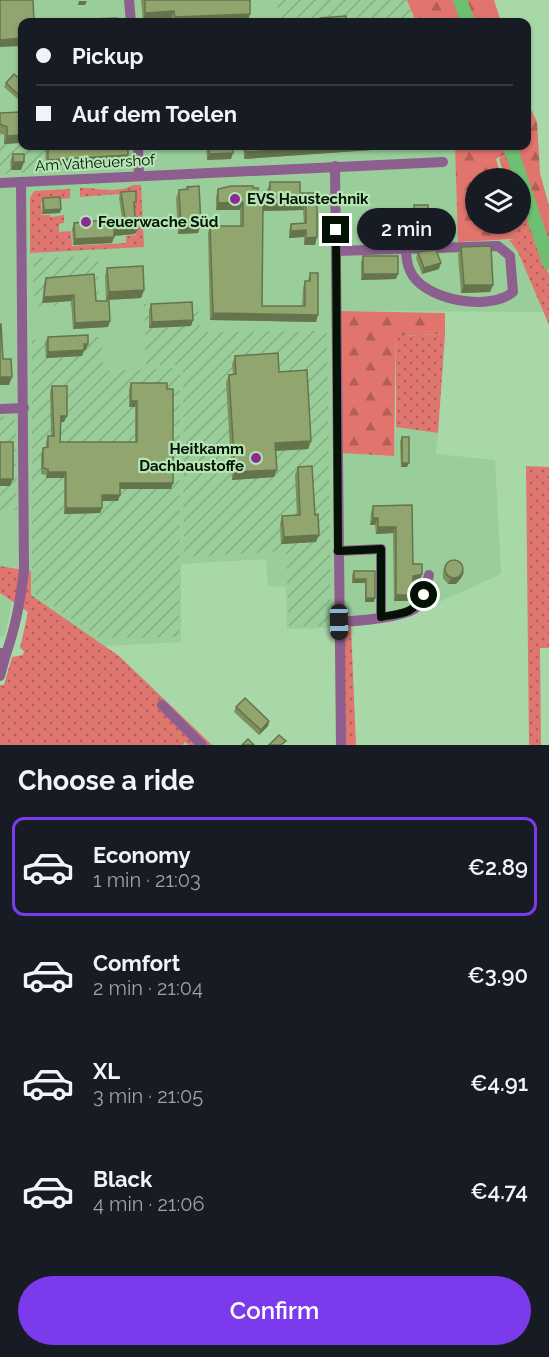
<!DOCTYPE html>
<meta charset="utf-8">
<style>
:root{--surface:#171b24;--page:#242831;--text:#f1f3f6;--muted:#9ea1a6;--line:#363941;--accent:#7c3aed}
body{margin:0;font-family:Raleway,sans-serif;background:var(--page);color:var(--text);height:100vh;display:flex;flex-direction:column;font-size:22px;white-space:nowrap}
*{box-sizing:border-box;margin:0}
p{font-size:20px;color:var(--muted)}
.icon{flex:none;width:33px;height:33px;fill:none;stroke:currentColor;stroke-width:2;stroke-linecap:round;stroke-linejoin:round}
.map{position:relative;height:745px;overflow:hidden}
.side{display:flex;flex-direction:column;background:var(--surface);flex:1}
.side>*{flex:none}
.hud{position:absolute;left:18px;top:18px;width:513px;height:132px;border-radius:12px;box-shadow:0 2px 4px #0004;display:grid;align-content:center;height:132px;padding:0 18px;background:var(--surface)}
.controls{position:absolute;left:465px;top:168px;display:grid;gap:12px}
.controls a{display:grid;place-items:center;width:66px;height:66px;border-radius:50%;background:var(--surface);box-shadow:0 2px 4px #0004;font-size:30px}
.end{position:absolute;width:27px;height:27px;margin:-14px;border:8px solid #031203;background:#fff;box-shadow:0 0 0 3px #fff}
.from{border-radius:50%}
.bubble{position:absolute;height:42px;border-radius:21px;background:var(--surface);box-shadow:0 2px 4px #0004;font-size:20px;font-weight:600;line-height:42px;text-align:center}
.car{position:absolute;width:18px;height:36px;margin:-18px -9px;border-radius:8px;box-shadow:0 0 4px 2px #0007;background:linear-gradient(#222 24%,#8ab4d8 0 40%,#222 0 76%,#8ab4d8 0 86%,#222 0)}
.hud b{display:flex;align-items:center;gap:21px;height:57px;font-size:22px}
.hud b+b{border-top:2px solid var(--line)}
.hud i{width:15px;height:15px;background:var(--text)}
ul{padding:0;list-style:none}
li{display:flex;align-items:center;gap:18px;height:99px;margin:0 12px 9px;padding:0 6px;border:3px solid transparent;border-radius:12px}
li div{flex:1}
li b{display:block;font-size:22px}
li em{font-style:normal;font-weight:600}
li.active{border-color:var(--accent)}
li>.icon{width:54px;height:54px;stroke-width:1.5}
h2{padding:0 18px;font-size:27px;line-height:72px}
.cta{display:flex;gap:12px;margin-top:auto;padding:12px 18px}
.cta a{flex:1;height:69px;border-radius:36px;background:var(--accent);color:#fff;font-size:24px;font-weight:600;line-height:69px;text-align:center}
.map>svg:first-child{display:block}
</style>
<div class="map">
<svg width="549" height="745" viewBox="0 0 549 745">
<defs>
<pattern id="industrial-furrows" width="10" height="10" patternUnits="userSpaceOnUse" patternTransform="scale(1.5)"><rect width="10" height="10" fill="#99cd99"/><path d="M-1 1l2-2M0 10L10 0M9 11l2-2" fill="none" stroke="#82af82"/></pattern>
<pattern id="grass-dots" width="8" height="8" patternUnits="userSpaceOnUse" patternTransform="scale(1.5)"><rect width="8" height="8" fill="#df766f"/><path d="M2 2h.1M6 6h.1" fill="none" stroke="#b35f59" stroke-width="1.8" stroke-linecap="round"/></pattern>
<pattern id="forest-firs" width="22" height="20" patternUnits="userSpaceOnUse" patternTransform="scale(1.5)"><rect width="22" height="20" fill="#e1746d"/><path d="M5 1l3.5 6h-7zM16 11l3.5 6h-7z" fill="#b45e57"/></pattern>
</defs>
<rect width="100%" height="100%" fill="#a8d7a8"/>
<g fill="#99cd99">
<polygon points="0,0 407,0 416,22 22,22 22,146 455,146 458,241 509,240 518,252 545,312 340,311 341,453 393,456 396,427 438,433 436,454 495,460 501,574 417,612 383,622 351,627 287,629 286,587 268,586 266,559 181,564 181,642 105,646 30,595 24,569 0,566"/>
<polygon points="0,593 12,602 5,635 0,638"/>
</g>
<g fill="url(#industrial-furrows)">
<polygon points="277,0 407,0 416,22 278,22"/>
<polygon points="22,114 22,146 131,146 132,160 123,167 0,174 0,115"/>
<polygon points="98,256 99,303 34,307 33,258"/>
<polygon points="198,303 200,332 327,331 331,626 289,626 286,551 184,557 183,365 146,365 144,304"/>
<polygon points="101,337 103,371 180,368 179,637 100,638 32,592 32,340"/>
<polygon points="10,416 16,422 17,510 0,510 0,417"/>
</g>
<g fill="url(#grass-dots)">
<polygon points="508,151 517,178 506,178 499,159"/>
<path d="M133,185H141L144,247L30,253V198L34,191L70,189V198L41,202L42,215H50L51,217L64,215V223L59,224V232L71,231L72,246L126,243V236L136,235L137,220H133L134,197H120L119,194L80,197V188C97,187 116,195 133,185Z"/>
<polygon points="521,188 549,275 549,325 518,252 509,240 514,239 508,224 520,224"/>
<polygon points="445,334 438,433 396,427 396,336"/>
<polygon points="526,466 549,467 549,648 540,648 541,745 529,745"/>
<polygon points="0,566 31,571 31,595 119,656 212,745 188,745 185,742 183,745 0,745 0,685 4,685 12,657 23,655 24,651 20,648 28,612 0,593"/>
<polygon points="351,627 356,745 343,745 344,628"/>
</g>
<g fill="url(#forest-firs)">
<polygon points="407,0 494,0 501,22 416,22"/>
<polygon points="527,101 537,122 540,173 549,206 549,248 515,149 496,159 502,178 476,178 476,224 508,224 515,239 458,242 455,146 526,146"/>
<polygon points="340,311 445,313 445,334 396,336 394,456 341,453"/>
</g>
<g fill="none" stroke-linecap="round" stroke-linejoin="round">
<g stroke="#6ebf71" stroke-width="14">
<polyline points="460,0 468,22"/>
<polyline points="510,146 549,263"/>
</g>
<g stroke="#8c5f8f" stroke-width="10">
<polyline points="129,0 131,22"/>
<polyline points="138,146 139,176"/>
<polyline points="335,166 341,745"/>
<polyline points="0,183 443,162"/>
<path d="M336,251L498,246L510,256L513,292C490,311 430,301 413,276C407,267 406,259 406,249"/>
<polyline points="0,409 24,408"/>
<polyline points="338,551 381,549 381,617"/>
<path d="M339,622C356,621 407,618 418,606C425,597 426,585 429,575"/>
<path d="M0,653L6,654C16,626 21,598 24,569L21,182"/>
<polyline points="0,676 6,654"/>
<polyline points="162,705 202,745"/>
</g>
</g>
<g fill="#7d8f5f">
<polygon points="141,0 250,0 248,21 222,22 172,22 171,19 143,21"/>
<polygon points="6,83 22,93 18,99 4,87"/>
<polygon points="0,113 21,135 19,143 4,144 4,135 0,133"/>
<polygon points="45,146 128,146 128,155 126,161 46,166"/>
<polygon points="165,146 233,146 231,159 207,160 206,146 165,149"/>
<polygon points="243,146 428,146 244,159"/>
<polygon points="13,154 24,162 21,170 11,170 10,162"/>
<polygon points="270,182 300,193 317,193 315,245 304,245 304,237 289,238 289,231 291,224 304,224 303,210 263,211 262,306 302,306 303,288 305,281 308,281 310,273 316,322 210,320 208,233 210,226 240,226 240,210 216,210 216,197 218,189 253,188 258,196 267,196 267,190"/>
<polygon points="187,187 198,233 178,234 176,198 179,190 186,190"/>
<polygon points="121,192 134,207 135,217 138,229 135,234 114,236 112,243 73,245 72,229 74,223 122,218 119,198"/>
<polygon points="43,198 60,213 42,214 42,202"/>
<polygon points="461,247 493,285 490,292 461,293 458,255"/>
<polygon points="418,252 439,269 422,274 416,258"/>
<polygon points="363,256 396,279 361,280 361,262"/>
<polygon points="107,268 144,290 141,298 106,300 105,276"/>
<polygon points="46,278 96,301 110,321 108,327 73,329 71,301 42,303 44,284"/>
<polygon points="151,304 193,320 191,326 149,328 149,310"/>
<polygon points="48,337 86,350 84,350 82,356 46,358 45,343"/>
<polygon points="235,356 279,372 311,441 308,449 276,451 274,477 232,480 226,382 229,375 233,374 232,364"/>
<polygon points="131,383 171,489 120,489 120,495 118,501 102,501 100,513 64,514 64,478 46,478 46,475 41,474 41,454 43,448 46,447 46,442 48,436 51,436 50,392 52,386 64,422 61,422 60,442 135,442 135,407 129,407 129,389"/>
<polygon points="402,437 407,467 401,467 400,441"/>
<polygon points="298,467 315,515 316,542 281,544 280,524 282,516 297,515 295,475"/>
<polygon points="412,505 413,564 420,581 413,583 413,595 410,601 394,601 393,533 376,534 375,525 370,525 371,513 373,506"/>
<polygon points="445,565 464,572 461,578 456,584 448,584 443,578 443,571"/>
<polygon points="354,571 375,571 374,602 365,602 365,583 352,583 352,575"/>
<polygon points="236,707 269,721 268,726 259,735 234,712"/>
</g>
<g fill="#66744d">
<polygon points="79,1 87,1 85,5 78,5"/>
<polygon points="174,11 171,19 143,21 145,13"/>
<polygon points="250,14 248,21 222,22 173,22 175,17"/>
<polygon points="22,38 22,46 0,47 0,40"/>
<polygon points="21,135 19,143 4,144 7,136"/>
<polygon points="166,146 207,146 206,146 165,149"/>
<polygon points="342,146 428,146 244,159 246,152"/>
<polygon points="233,153 231,159 207,160 209,154"/>
<polygon points="128,155 126,161 46,166 48,160"/>
<polygon points="13,162 24,162 21,170 11,170"/>
<polygon points="243,202 240,210 216,210 218,203"/>
<polygon points="306,203 303,210 261,211 263,204"/>
<polygon points="61,209 60,213 42,214 44,210"/>
<polygon points="429,213 427,217 413,218 414,214"/>
<polygon points="201,225 198,233 178,234 181,226"/>
<polygon points="138,229 135,234 112,236 114,230"/>
<polygon points="306,230 304,237 289,238 291,231"/>
<polygon points="114,237 112,243 73,245 75,239"/>
<polygon points="317,237 315,245 304,245 306,238"/>
<polygon points="441,263 439,269 422,274 424,268"/>
<polygon points="363,274 398,274 396,279 361,280"/>
<polygon points="464,285 493,285 490,292 461,293"/>
<polygon points="144,290 141,298 106,300 109,292"/>
<polygon points="74,295 71,301 42,303 44,297"/>
<polygon points="213,313 318,315 316,322 210,320"/>
<polygon points="193,320 191,326 149,328 152,322"/>
<polygon points="110,321 108,327 73,329 75,323"/>
<polygon points="84,344 88,344 86,350 84,350 82,356 46,358 48,352"/>
<polygon points="0,377 12,377 9,385 0,385"/>
<polygon points="131,401 137,401 135,407 129,407"/>
<polygon points="61,416 67,416 64,422 58,422"/>
<polygon points="311,441 308,449 273,451 275,443"/>
<polygon points="402,463 409,463 407,467 401,467"/>
<polygon points="277,470 274,477 232,480 235,472"/>
<polygon points="48,472 66,472 64,478 46,478"/>
<polygon points="0,479 13,479 10,486 0,486"/>
<polygon points="120,483 173,483 171,489 118,489"/>
<polygon points="102,495 120,495 118,501 99,501"/>
<polygon points="66,508 102,508 100,513 64,514"/>
<polygon points="373,518 378,518 375,525 370,525"/>
<polygon points="378,527 396,527 393,533 376,534"/>
<polygon points="319,535 316,542 281,544 284,537"/>
<polygon points="464,572 461,578 456,584 448,584 451,578"/>
<polygon points="422,574 420,581 410,583 413,576"/>
<polygon points="354,579 366,579 365,583 352,583"/>
<polygon points="396,595 413,595 410,601 394,601"/>
<polygon points="366,598 375,598 374,602 365,602"/>
<polygon points="269,721 268,726 259,735 261,730"/>
</g>
<g fill="#91a66e" stroke="#66744d" stroke-width="1.5">
<polygon points="0,0 33,0 34,22 22,22 22,38 0,40"/>
<polygon points="145,0 250,0 250,14 175,17 174,11 145,13"/>
<polygon points="346,16 347,22 320,22 320,18"/>
<polygon points="117,18 117,22 92,22 92,19"/>
<polygon points="14,74 22,81 22,91 19,95 6,83"/>
<polygon points="20,112 21,135 7,136 7,127 0,124 0,113"/>
<polygon points="48,146 128,146 128,155 48,160"/>
<polygon points="209,146 233,146 233,153 209,154"/>
<polygon points="246,146 342,146 246,152"/>
<rect x="13" y="154" width="11" height="8"/>
<polygon points="270,182 300,182 300,193 317,193 317,237 306,238 306,230 291,231 291,224 306,223 306,203 263,204 262,306 305,306 305,281 310,281 310,273 318,273 318,315 213,313 210,226 243,226 243,202 218,203 218,189 231,186 253,186 253,188 258,188 258,196 270,196"/>
<polygon points="199,186 201,225 181,226 179,190 188,189 187,187"/>
<polygon points="136,191 136,202 134,202 135,217 137,217 138,229 114,230 114,237 75,239 74,223 125,218 121,192"/>
<polygon points="60,197 61,209 44,210 43,198"/>
<polygon points="414,205 428,205 429,213 414,214"/>
<polygon points="491,246 493,285 464,285 461,247"/>
<polygon points="436,250 441,263 424,268 418,252"/>
<rect x="363" y="256" width="35" height="18"/>
<polygon points="143,266 144,290 109,292 107,268"/>
<polygon points="94,274 96,301 109,301 110,321 75,323 74,295 44,297 46,278"/>
<polygon points="192,302 193,320 152,322 151,304"/>
<polygon points="0,324 1,324 3,359 11,359 12,377 0,377"/>
<polygon points="88,335 88,344 84,344 84,350 48,352 48,337"/>
<polygon points="278,353 279,372 307,370 311,441 275,443 277,470 235,472 229,375 236,374 235,356"/>
<polygon points="131,383 167,383 167,389 173,389 173,483 120,483 120,495 102,495 102,508 66,508 66,472 48,472 48,469 43,468 43,448 48,447 48,436 54,436 52,386 67,386 67,416 61,416 60,442 137,442 137,401 131,401"/>
<rect x="402" y="437" width="7" height="26"/>
<rect x="0" y="442" width="13" height="37"/>
<polygon points="312,466 315,515 318,514 319,535 284,537 282,516 300,515 298,467"/>
<polygon points="412,505 413,564 422,564 422,574 413,576 413,595 396,595 396,527 378,527 378,518 373,518 373,506"/>
<circle cx="454" cy="569" r="9"/>
<polygon points="354,571 375,571 375,598 366,598 366,579 354,579"/>
<polygon points="245,698 269,721 261,730 236,707"/>
<polygon points="279,735 286,741 281,745 269,745"/>
<polygon points="248,739 254,745 242,745"/>
</g>
<g fill="none" stroke-linecap="round" stroke-linejoin="round">
<path stroke="#031203" stroke-width="8" d="M336,230L338,551L381,549V617C402,613 412,615 424,595"/>
</g>
<g fill="#8c2b94" stroke="#b5e4b5" stroke-width="2">
<circle cx="235" cy="199" r="6"/>
<circle cx="86" cy="222" r="6"/>
<circle cx="256" cy="458" r="6"/>
</g>
<g text-anchor="middle" dominant-baseline="central" stroke-width="4.5" stroke-linejoin="round" paint-order="stroke">
<g font-size="15" fill="#031203" stroke="#b5e4b5">
<text transform="translate(95 163) rotate(-3)">Am Vatheuershof</text>
</g>
<g font-size="15" font-weight="bold" fill="#031203" stroke="#b5e4b5" text-anchor="start">
<text x="247" y="199">EVS Haustechnik</text>
<text x="98" y="222">Feuerwache Süd</text>
<text x="244" y="449" text-anchor="end">Heitkamm<tspan x="244" dy="17">Dachbaustoffe</tspan></text>
</g>
</g>
</svg>
<div class="controls">
<a><svg class="icon" aria-label="layers" viewBox="0 0 24 24"><path d="M12 4l9 5-9 5-9-5zM3 14l9 5 9-5"/></svg></a>
</div>
<i class="end from" style="left:424px;top:595px"></i>
<i class="end" style="left:336px;top:230px"></i>
<div class="bubble" style="left:357px;top:208px;width:99px">2 min</div>
<i class="car" style="left:339px;top:622px;rotate:179deg"></i>
<div class="hud">
<b><i class="from"></i>Pickup</b>
<b><i></i>Auf dem Toelen</b>
</div>
</div>
<section class="side">
<h2>Choose a ride</h2>
<ul>
<li class="active"><svg class="icon" aria-label="car" viewBox="0 0 24 24"><path d="M5 17H2v-5l4-1 3-4h7l3 4 3 1v5h-3M9 17h6M6 11h13"/><circle cx="7" cy="17" r="2"/><circle cx="17" cy="17" r="2"/></svg><div><b>Economy</b><p>1 min · 21:03</p></div><em>€2.89</em></li>
<li><svg class="icon" aria-label="car" viewBox="0 0 24 24"><path d="M5 17H2v-5l4-1 3-4h7l3 4 3 1v5h-3M9 17h6M6 11h13"/><circle cx="7" cy="17" r="2"/><circle cx="17" cy="17" r="2"/></svg><div><b>Comfort</b><p>2 min · 21:04</p></div><em>€3.90</em></li>
<li><svg class="icon" aria-label="car" viewBox="0 0 24 24"><path d="M5 17H2v-5l4-1 3-4h7l3 4 3 1v5h-3M9 17h6M6 11h13"/><circle cx="7" cy="17" r="2"/><circle cx="17" cy="17" r="2"/></svg><div><b>XL</b><p>3 min · 21:05</p></div><em>€4.91</em></li>
<li><svg class="icon" aria-label="car" viewBox="0 0 24 24"><path d="M5 17H2v-5l4-1 3-4h7l3 4 3 1v5h-3M9 17h6M6 11h13"/><circle cx="7" cy="17" r="2"/><circle cx="17" cy="17" r="2"/></svg><div><b>Black</b><p>4 min · 21:06</p></div><em>€4.74</em></li>
</ul>
<div class="cta"><a>Confirm</a></div>
</section>
